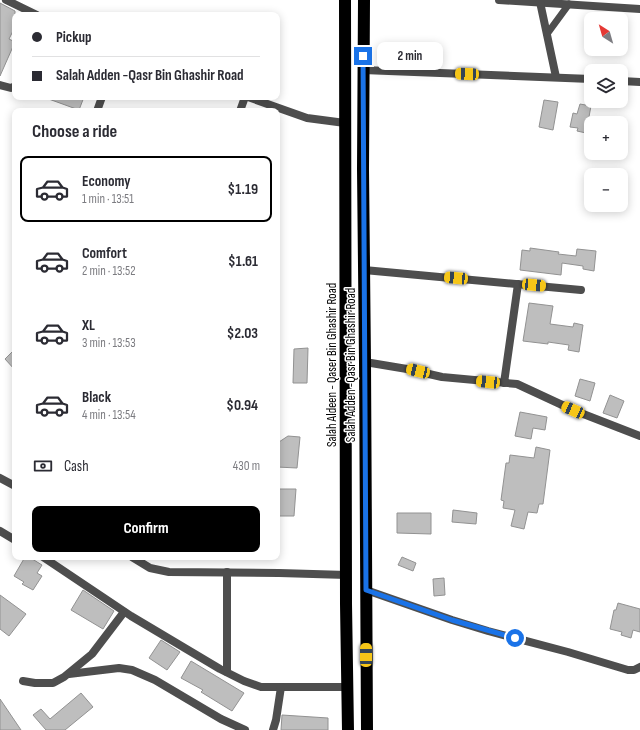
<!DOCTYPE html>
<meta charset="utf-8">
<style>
:root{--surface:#fff;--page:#f7f7f7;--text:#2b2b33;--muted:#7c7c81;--line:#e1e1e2;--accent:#000}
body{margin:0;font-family:"Sofia Sans Condensed",sans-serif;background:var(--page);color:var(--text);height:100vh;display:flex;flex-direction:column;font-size:15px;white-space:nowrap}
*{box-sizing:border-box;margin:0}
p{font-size:13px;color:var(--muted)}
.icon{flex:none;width:22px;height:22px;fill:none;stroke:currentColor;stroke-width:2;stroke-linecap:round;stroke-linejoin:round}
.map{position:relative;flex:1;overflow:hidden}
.side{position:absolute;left:12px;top:108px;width:268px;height:452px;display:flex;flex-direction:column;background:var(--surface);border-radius:8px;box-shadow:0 2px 10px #0003}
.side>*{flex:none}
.banner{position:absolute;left:12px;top:12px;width:268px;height:88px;border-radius:8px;box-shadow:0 2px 10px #0003;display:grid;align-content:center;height:88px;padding:0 20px;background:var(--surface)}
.needle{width:26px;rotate:323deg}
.buttons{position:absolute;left:584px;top:12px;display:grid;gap:8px}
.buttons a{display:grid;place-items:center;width:44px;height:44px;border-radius:8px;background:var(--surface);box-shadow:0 2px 10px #0003;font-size:20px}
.end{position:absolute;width:18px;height:18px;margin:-9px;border:5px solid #1a73e8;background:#fff;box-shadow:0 0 0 2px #fff}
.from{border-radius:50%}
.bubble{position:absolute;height:28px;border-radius:8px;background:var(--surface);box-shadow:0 2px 10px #0003;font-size:13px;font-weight:700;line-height:28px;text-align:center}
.car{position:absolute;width:12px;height:24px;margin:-12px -6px;border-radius:5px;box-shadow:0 0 3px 1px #0007;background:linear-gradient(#f5c518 24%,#345 0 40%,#f5c518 0 76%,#345 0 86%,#f5c518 0)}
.banner b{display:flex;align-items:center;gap:14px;height:38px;font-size:15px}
.banner b+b{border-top:1px solid var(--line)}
.banner i{width:10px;height:10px;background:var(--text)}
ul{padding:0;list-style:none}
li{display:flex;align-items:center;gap:12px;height:66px;margin:0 8px 6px;padding:0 12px;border:2px solid transparent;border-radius:8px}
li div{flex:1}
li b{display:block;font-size:15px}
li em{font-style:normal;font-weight:700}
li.current{border-color:var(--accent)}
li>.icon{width:36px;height:36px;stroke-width:1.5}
h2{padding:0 20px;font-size:18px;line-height:48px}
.pay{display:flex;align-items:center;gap:10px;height:44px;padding:0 20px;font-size:15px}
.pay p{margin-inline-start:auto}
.button{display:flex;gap:8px;margin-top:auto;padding:8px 20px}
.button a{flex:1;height:46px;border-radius:8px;background:var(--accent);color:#fff;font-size:16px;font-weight:700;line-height:46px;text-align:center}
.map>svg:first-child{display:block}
</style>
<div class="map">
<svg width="640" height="730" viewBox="0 0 640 730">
<rect width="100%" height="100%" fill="#fff"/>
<g fill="#bebebe" stroke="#929292">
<polygon points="0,3 15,11 15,27 9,39 15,42 0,76"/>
<polygon points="46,97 84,97 79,110 46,98"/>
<polygon points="544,100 558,102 553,130 539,127"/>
<polygon points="580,104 591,106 586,133 577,131 578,128 570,127 573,113 577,114"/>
<polygon points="530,248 559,252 558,254 576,256 577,249 596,251 594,271 583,269 583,266 562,263 561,275 520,270 522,250 530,251"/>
<polygon points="529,303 553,306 550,324 573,327 574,323 583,325 579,352 568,350 569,345 548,342 548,344 523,341"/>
<polygon points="308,348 307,383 293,383 294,349"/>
<polygon points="15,349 15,370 5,359"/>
<polygon points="580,379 595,383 590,401 575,396"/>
<polygon points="610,395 624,401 617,418 603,413"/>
<polygon points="520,412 547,417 545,430 533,428 531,439 515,436"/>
<polygon points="288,436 300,437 297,468 277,467 279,442"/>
<polygon points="536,447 550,450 543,504 539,504 537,513 528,512 524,529 511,526 515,510 503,508 504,501 501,500 506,463 509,463 510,455 534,458"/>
<polygon points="277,489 296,489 294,516 277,516"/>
<polygon points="453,510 477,513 476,524 452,522"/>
<polygon points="397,513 431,513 431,534 397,533"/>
<polygon points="25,557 29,557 42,565 37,573 42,576 33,590 22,584 24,582 14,576"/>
<polygon points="402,557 416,563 413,571 398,565"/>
<polygon points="444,578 445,595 434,596 433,579"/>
<polygon points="83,590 114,611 103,629 71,610"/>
<polygon points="0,595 26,614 9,636 0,629"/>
<polygon points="618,603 640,609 640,632 633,630 631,638 621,635 622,632 610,629 614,610 616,610"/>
<polygon points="161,640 180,652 167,670 149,658"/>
<polygon points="191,661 244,693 232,711 201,692 203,690 181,678"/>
<polygon points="81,693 93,707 65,730 46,730 33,715 41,709 50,719"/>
<polygon points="0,699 21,730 0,730"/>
<polygon points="282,715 328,718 328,730 281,730"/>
</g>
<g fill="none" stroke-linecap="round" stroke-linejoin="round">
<polyline stroke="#4e4e4e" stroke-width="7" points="547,34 569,4"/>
<g stroke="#4e4e4e" stroke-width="8">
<polyline points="6,0 37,15"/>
<polyline points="499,0 640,9"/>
<polyline points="540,2 556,77"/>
<polyline points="363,70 591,79"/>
<polyline points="621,81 640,82"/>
<polyline points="0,85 11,88 15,86"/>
<polyline points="248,97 307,118 345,123"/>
<polyline points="97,111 102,97"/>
<polyline points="240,111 245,97"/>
<polyline points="364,270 581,290"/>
<polyline points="365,362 407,369 442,377 517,384 573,410 640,436"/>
<polyline points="504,383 518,284"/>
<polyline points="0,478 15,486"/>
<polyline points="0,531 15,540"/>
<polyline points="43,557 131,616 220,669 244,681 261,687 348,687"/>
<polyline points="132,557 150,568 169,572 279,573 347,575"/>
<polyline points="366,590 452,620 488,631 568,652 628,670 634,670 640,667"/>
<polyline points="227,672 227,572"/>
<polyline points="69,674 119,668 132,670 155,680 221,719 245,730"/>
<polyline points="23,681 35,683 53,683 64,677 92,654 124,612"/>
<polyline points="273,730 276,720 281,687"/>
</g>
<g stroke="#000" stroke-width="12">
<polyline points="345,0 346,604 348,730"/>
<polyline points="364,0 363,169 365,362 367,730"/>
</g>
</g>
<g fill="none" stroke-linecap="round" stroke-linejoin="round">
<polyline stroke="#1a73e8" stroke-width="5" points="363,56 366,590 452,620 515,638"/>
</g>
<g text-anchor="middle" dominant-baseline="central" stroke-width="3" stroke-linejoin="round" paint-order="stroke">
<g font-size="13" fill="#000" stroke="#fff">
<text transform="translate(332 365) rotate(-90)">Salah Aldeen - Qaser Bin Ghashir Road</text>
<text transform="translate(351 365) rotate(-90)">Salah Adden -Qasr Bin Ghashir Road</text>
</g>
</g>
</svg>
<div class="buttons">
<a><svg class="needle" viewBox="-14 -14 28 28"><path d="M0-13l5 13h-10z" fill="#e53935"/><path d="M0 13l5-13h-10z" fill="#7c7c81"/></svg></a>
<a><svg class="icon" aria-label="layers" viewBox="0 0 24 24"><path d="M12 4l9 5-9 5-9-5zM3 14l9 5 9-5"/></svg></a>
<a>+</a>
<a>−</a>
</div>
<i class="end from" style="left:515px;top:638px"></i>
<i class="end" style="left:363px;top:56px"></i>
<div class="bubble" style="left:377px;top:42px;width:66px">2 min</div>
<i class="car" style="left:467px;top:74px;rotate:272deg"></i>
<i class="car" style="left:456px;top:278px;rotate:275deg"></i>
<i class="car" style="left:534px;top:285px;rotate:95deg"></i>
<i class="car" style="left:418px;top:371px;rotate:283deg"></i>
<i class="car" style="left:488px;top:382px;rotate:276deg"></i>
<i class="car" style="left:573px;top:410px;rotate:294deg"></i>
<i class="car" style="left:366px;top:655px;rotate:0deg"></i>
<div class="banner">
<b><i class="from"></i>Pickup</b>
<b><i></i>Salah Adden -Qasr Bin Ghashir Road</b>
</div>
<section class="side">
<h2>Choose a ride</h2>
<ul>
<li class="current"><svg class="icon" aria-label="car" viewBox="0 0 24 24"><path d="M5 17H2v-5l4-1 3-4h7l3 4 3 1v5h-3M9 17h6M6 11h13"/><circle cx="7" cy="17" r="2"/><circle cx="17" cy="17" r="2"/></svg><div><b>Economy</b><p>1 min · 13:51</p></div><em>$1.19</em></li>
<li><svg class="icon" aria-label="car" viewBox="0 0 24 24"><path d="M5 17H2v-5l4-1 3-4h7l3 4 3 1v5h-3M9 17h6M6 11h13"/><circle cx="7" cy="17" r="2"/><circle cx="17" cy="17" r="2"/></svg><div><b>Comfort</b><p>2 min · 13:52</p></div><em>$1.61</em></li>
<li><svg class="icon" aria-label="car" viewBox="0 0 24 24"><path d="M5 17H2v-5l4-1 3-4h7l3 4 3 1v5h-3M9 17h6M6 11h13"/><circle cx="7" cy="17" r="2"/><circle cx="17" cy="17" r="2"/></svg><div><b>XL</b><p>3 min · 13:53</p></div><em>$2.03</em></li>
<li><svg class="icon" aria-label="car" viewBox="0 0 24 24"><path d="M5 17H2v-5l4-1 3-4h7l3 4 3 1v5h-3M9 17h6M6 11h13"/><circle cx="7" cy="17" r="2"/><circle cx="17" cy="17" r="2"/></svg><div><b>Black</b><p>4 min · 13:54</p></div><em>$0.94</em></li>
</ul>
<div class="pay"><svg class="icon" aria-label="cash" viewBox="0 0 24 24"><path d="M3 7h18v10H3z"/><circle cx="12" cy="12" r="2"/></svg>Cash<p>430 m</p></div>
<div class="button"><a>Confirm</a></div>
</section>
</div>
